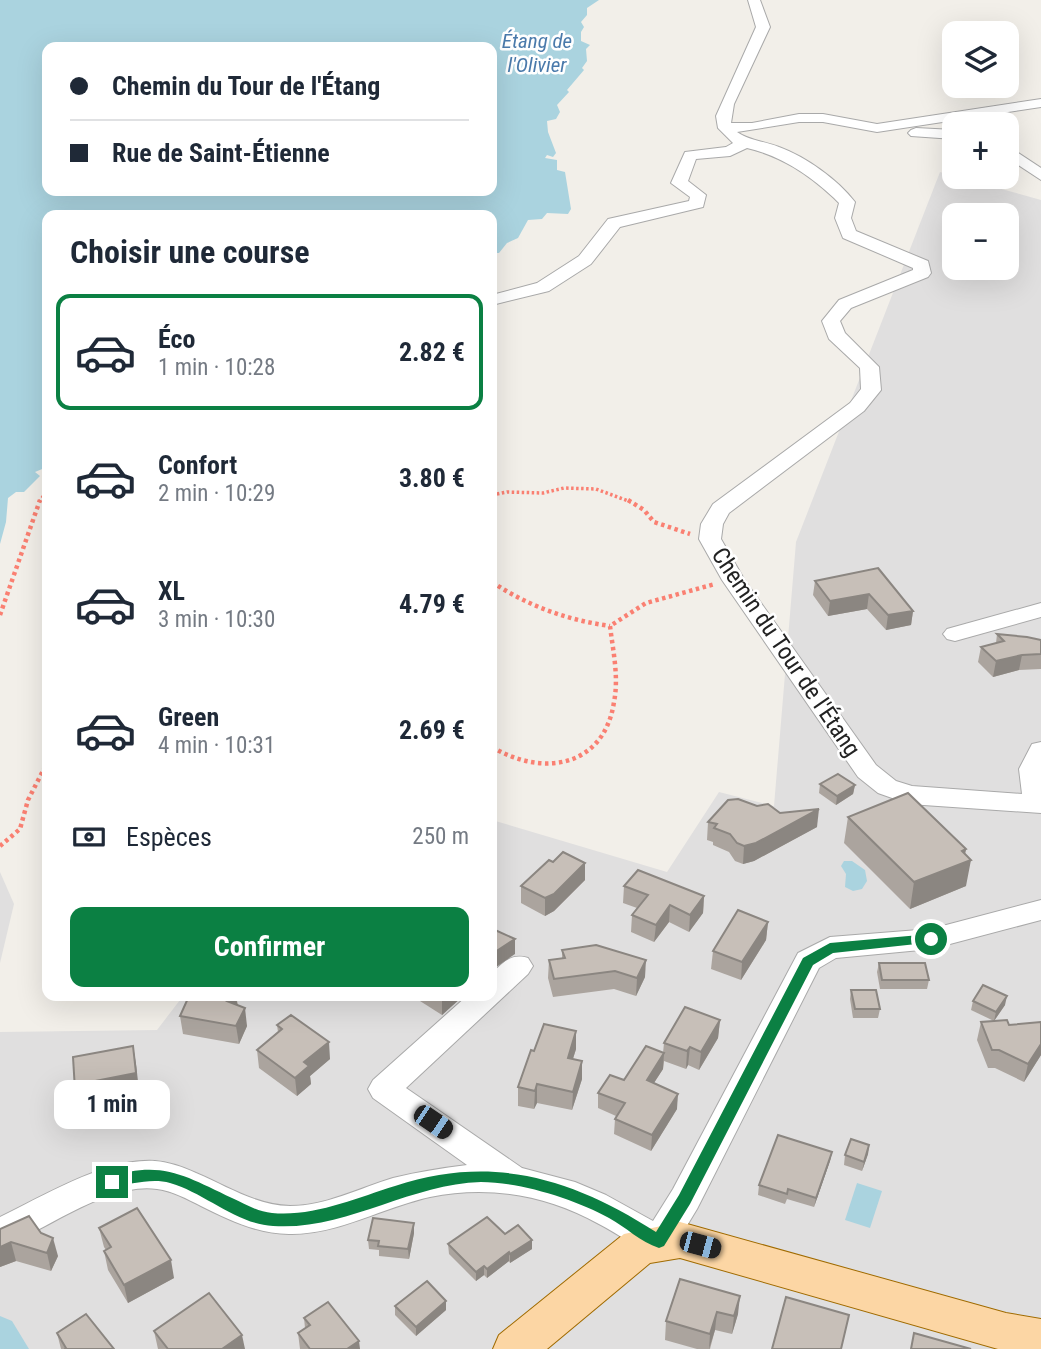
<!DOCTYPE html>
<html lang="fr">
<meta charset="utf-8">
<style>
:root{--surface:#fff;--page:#f6f6f7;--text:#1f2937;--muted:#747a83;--line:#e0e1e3;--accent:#0b8043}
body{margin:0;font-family:"Roboto Condensed",sans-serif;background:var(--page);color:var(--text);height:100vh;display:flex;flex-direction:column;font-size:26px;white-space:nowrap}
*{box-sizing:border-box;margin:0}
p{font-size:23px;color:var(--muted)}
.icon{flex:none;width:38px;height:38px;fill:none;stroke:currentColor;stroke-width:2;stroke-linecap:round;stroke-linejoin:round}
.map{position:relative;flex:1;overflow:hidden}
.drawer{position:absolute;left:42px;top:210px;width:455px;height:791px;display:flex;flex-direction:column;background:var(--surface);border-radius:14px;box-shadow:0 7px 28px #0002}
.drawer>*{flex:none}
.hud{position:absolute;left:42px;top:42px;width:455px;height:154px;border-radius:14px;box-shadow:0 7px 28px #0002;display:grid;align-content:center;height:154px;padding:0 28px;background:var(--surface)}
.fabs{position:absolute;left:942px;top:21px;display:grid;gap:14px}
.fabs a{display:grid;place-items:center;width:77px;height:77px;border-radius:14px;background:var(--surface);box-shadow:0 7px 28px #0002;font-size:35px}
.end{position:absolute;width:32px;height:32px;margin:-16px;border:9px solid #0b8043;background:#fff;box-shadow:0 0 0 4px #fff}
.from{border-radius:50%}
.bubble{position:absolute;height:49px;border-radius:14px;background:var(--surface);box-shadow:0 7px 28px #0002;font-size:23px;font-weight:700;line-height:49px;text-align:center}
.car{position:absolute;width:21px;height:42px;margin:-21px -10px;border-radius:9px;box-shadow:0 0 5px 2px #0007;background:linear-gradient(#222 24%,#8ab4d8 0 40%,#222 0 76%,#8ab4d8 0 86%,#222 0)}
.hud b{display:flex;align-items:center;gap:24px;height:66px;font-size:26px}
.hud b+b{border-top:2px solid var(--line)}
.hud i{width:18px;height:18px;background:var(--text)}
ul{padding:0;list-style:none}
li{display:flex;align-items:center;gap:21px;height:116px;margin:0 14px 10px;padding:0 14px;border:4px solid transparent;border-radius:14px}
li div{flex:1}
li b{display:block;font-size:26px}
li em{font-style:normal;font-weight:700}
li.on{border-color:var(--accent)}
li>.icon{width:63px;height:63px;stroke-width:1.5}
h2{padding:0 28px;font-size:32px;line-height:84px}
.pay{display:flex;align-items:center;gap:18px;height:77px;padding:0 28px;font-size:26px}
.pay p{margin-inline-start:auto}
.action{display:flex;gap:14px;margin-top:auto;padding:14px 28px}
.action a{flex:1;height:80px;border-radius:14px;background:var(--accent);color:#fff;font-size:28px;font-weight:700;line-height:80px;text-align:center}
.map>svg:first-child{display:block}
</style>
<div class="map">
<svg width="1041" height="1349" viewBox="0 0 1041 1349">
<rect width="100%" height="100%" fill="#f2efe9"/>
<g fill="#e0dfdf" fill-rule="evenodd">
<path d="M940,172L1041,200V1349H0V1032L157,1030L183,996H492V820L667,872L719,792L774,806L796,542ZM954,215H1006V268H954Z"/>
<polygon points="0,872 14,904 0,963"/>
</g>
<g fill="#aad3df" fill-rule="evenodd">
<path d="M0,0H599L587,8V15L581,22L584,27L581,32V41L590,45L586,49L587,61L582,68L584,70L567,90L569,92L557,105L560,112L556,119L547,121L548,132L556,153L553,157L547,155L545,158L557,160V170L565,172L571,209L568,214L547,213L542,219L528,220L518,238L507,243L499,253H492V215H47V467L35,472L40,476L24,492H16L8,498L6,522L0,544ZM47,47H492V191H47Z"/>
<polygon points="844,861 852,861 865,870 867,881 862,889 853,891 845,887 846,874 841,866"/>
<polygon points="857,1183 882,1191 870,1228 845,1220"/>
</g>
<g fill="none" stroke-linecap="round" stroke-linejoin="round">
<polygon fill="#aad3df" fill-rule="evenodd" points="0,1316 12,1321 29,1349 0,1349"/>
<defs>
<g id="minor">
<path d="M748,0H760L770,27L734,104L731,123H752L799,114H823L877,124L1041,99V107L877,132L823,122H799L737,132C750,141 764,141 779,147C806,157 837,179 855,202L851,218L856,231L928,261L931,273L928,277L851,308L840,321L845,333L879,367L881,390L864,411L729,513L723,524L721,539L744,579L876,765L896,781L912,786L1022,794L1019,769L1032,744L1041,742V813L909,804L878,793L858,777L722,580L699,539L701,524L713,504L850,403L861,389L860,368L829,339L822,321L839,300L913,270V268L843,238L835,218L839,203L834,198C808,174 781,156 747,148L730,156L696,159L688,181L706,195L703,207L620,227L591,264L549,291L492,305V295L537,283L579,256L608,219L689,201L690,197L671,183L685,152L726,147L733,143L718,128L716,116L756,27Z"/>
<polygon points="916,128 954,130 954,139 911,136 908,133 911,130"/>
<polygon points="1006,145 1041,168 1041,180 1006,157"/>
<polygon points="1041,603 1041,617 955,641 947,639 943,634 947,629"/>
<path d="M1041,900V920L931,949L836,958L819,968L697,1209L671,1252L659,1257C637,1249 619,1234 599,1224C546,1195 489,1185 430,1197C384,1207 339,1234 292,1234C260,1235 229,1220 201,1206C187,1199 173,1191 157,1189C106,1182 47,1231 0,1247V1217C44,1196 105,1158 155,1161C169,1162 183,1167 196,1173C227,1186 255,1205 290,1206C326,1206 360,1188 393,1178C418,1172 442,1168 467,1165L373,1098L368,1089L373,1080L467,996H492V973C504,962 511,953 528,958L533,966L528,974L406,1088L522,1168L575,1182L606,1195L653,1221L673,1189L798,953L830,937L931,929Z"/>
</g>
<polygon id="major" points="680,1222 1006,1313 1041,1319 1041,1349 998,1349 680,1258 650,1263 547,1349 493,1349 499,1335 624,1234"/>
</defs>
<use href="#minor" stroke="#a9a9a9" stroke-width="2"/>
<use href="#major" stroke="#a06b00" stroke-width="2"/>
<g stroke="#fa8072" stroke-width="3.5" stroke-dasharray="2.5 2.5" stroke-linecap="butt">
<polyline points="492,495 507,492 543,493 564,488 596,489 631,502"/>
<polyline points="39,502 47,491"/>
</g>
<g stroke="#fa8072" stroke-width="4.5" stroke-dasharray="3.5 3.5" stroke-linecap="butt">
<polyline points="628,500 644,510 654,522 690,534"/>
<path d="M492,582C528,606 567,620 610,626"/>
<polyline points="0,615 40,500"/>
<path d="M492,747C542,777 604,768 614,702C619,677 613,651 610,626L646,603L715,584"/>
<polyline points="0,846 20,829 28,800 47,763"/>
</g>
<use href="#minor" fill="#fff" fill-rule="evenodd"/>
<use href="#major" fill="#fcd6a4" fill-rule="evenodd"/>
</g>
<g fill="#aba49e">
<polygon points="878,568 913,611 911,625 886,630 867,609 828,616 813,595 815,581"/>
<polygon points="997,634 1041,640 1041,669 1019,670 993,677 978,662 981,647 996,643"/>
<polygon points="820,784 855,785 853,794 836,805 819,793"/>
<polygon points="757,806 780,813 817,827 754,861 743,864 735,861 729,852 713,845 713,842 707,840 708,822"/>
<polygon points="848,817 966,849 965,854 966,886 910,909 844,843"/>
<polygon points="553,862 585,880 554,911 545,916 521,903 521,886"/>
<polygon points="624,886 704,896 703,913 689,932 669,922 654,942 631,932 632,915 637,908 623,903"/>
<polygon points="768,922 766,940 741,980 711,969 713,951"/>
<polygon points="562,950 645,977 636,996 614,989 553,997 548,978 549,960 562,959"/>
<polygon points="879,963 929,980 927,989 880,989 877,972"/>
<polygon points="851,990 880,1009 878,1018 853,1018 850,999"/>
<polygon points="236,996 238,1005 247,1026 239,1044 183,1034 180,1016"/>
<polygon points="420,996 463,996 442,1015 420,1001"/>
<polygon points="973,1001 1005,1005 994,1021 971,1010"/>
<polygon points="720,1020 718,1038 699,1070 688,1065 686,1069 664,1061 663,1069 654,1083 677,1109 651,1151 614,1134 615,1119 616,1116 598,1108 598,1093 624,1080 663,1053 664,1043"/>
<polygon points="981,1022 1009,1025 1041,1022 1041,1055 1024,1082 995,1068 988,1068 977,1040"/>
<polygon points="277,1025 330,1059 310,1076 311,1084 297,1096 259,1068 257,1050 278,1032"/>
<polygon points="576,1031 576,1049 573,1059 582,1079 572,1110 537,1103 534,1109 518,1106 518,1087 534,1051"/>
<polygon points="869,1145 868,1154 862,1171 844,1165 845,1155"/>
<polygon points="832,1152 830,1161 814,1207 787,1199 785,1204 758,1195 759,1185"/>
<polygon points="414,1223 414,1233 409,1259 379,1256 379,1250 369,1249 368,1240"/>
<polygon points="99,1228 174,1278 128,1303 108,1270 104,1251 106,1250 104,1247"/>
<polygon points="0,1229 58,1256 51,1271 16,1261 0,1267"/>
<polygon points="505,1234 532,1249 510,1263 509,1261 487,1278 484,1275 476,1281 449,1254 448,1244"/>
<polygon points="680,1279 738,1314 732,1334 715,1330 710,1349 697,1349 665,1340 666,1321"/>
<polygon points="395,1306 446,1310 416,1336 395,1315"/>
<polygon points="304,1318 360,1349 300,1349 298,1333 305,1328"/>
<polygon points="154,1331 245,1349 158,1349"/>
<polygon points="57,1333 114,1349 61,1349"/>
</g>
<g fill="#8b8681">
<polygon points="869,594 867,609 828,616 830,601"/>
<polygon points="913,611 911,625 886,630 888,615"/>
<polygon points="1022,655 1019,670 993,677 996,661"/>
<polygon points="855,785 853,794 836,805 837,796"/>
<polygon points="819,809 817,827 754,861 743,864 744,846"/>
<polygon points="966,849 963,863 971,860 966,886 910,909 914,882"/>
<polygon points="585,863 585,880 554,911 545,916 545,898"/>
<polygon points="704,896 703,913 689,932 690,915"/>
<polygon points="670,905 669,922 654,942 656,925"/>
<polygon points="768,922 766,940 741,980 742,962"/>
<polygon points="515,939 515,954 492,970 492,954"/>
<polygon points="646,960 645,977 636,996 637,978"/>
<polygon points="232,996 236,996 238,1010 227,1001"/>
<polygon points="445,996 463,996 442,1015 442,999"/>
<polygon points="1007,996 1005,1005 994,1021 996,1012"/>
<polygon points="245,1008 247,1026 239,1044 236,1026"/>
<polygon points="720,1020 718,1038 699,1070 701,1052"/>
<polygon points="576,1031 576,1049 567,1077 568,1058"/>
<polygon points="329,1042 330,1059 310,1076 311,1084 297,1096 295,1078 304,1062"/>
<polygon points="1041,1044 1041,1055 1024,1082 1028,1064"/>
<polygon points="133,1046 136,1064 139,1090 99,1098 99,1103 79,1107 75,1090 95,1081"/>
<polygon points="690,1047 688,1065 686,1069 687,1051"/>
<polygon points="664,1053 663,1069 646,1095 647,1080"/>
<polygon points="582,1061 582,1079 572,1110 573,1092"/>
<polygon points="537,1084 537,1103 534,1109 535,1091"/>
<polygon points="678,1094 677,1109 651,1151 652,1135"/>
<polygon points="869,1145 868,1154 862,1171 864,1162"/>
<polygon points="832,1152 830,1161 814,1207 816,1198"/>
<polygon points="414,1223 414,1233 409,1259 408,1249"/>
<polygon points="53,1238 58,1256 51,1271 47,1253"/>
<polygon points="532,1240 532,1249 510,1263 510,1254"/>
<polygon points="11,1242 16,1261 0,1267 0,1247"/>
<polygon points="509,1252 509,1261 487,1278 487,1269"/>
<polygon points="171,1260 174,1278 128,1303 124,1285"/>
<polygon points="484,1266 484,1275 476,1281 476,1272"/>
<polygon points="740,1296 738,1314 732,1334 734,1316"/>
<polygon points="446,1301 446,1310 416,1336 416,1327"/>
<polygon points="717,1312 715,1330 709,1349 710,1334"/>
<polygon points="242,1335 245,1349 222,1349"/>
<polygon points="359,1341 360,1349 347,1349"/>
</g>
<g fill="#c7bfb8" stroke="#8b8681" stroke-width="2">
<polygon points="878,568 913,611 888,615 869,594 830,601 815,581"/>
<polygon points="997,634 1027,637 1041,640 1041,654 1022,655 996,661 981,647 1004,641"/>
<polygon points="838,774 855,785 837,796 820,784"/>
<polygon points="908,793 966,849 962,851 971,860 914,882 848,817"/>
<polygon points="738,799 757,806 768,804 780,813 819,809 756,843 744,846 737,843 730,834 714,828 717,824 708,822 728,800"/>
<polygon points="563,852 585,863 554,894 545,898 521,886 549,860 553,862"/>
<polygon points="638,870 704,896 690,915 670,905 656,925 632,915 648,895 624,886"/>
<polygon points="738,910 768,922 742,962 713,951"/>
<polygon points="495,930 515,939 492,954 492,933"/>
<polygon points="596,945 646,960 637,978 615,971 554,979 549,960 565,958 562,950"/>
<polygon points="879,963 925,963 929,980 882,980"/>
<polygon points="983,985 1007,996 996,1012 973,1001"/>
<polygon points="851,990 876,990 880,1009 855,1009"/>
<polygon points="189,996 232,996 227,1001 245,1008 236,1026 180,1016"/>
<polygon points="685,1007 720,1020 701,1052 690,1047 687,1051 664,1043"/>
<polygon points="291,1015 329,1042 304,1062 309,1066 295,1078 257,1050 282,1029 277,1025"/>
<polygon points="1007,1020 1009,1025 1041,1022 1041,1044 1028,1064 999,1050 992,1050 981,1022"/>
<polygon points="544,1024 576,1031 568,1058 582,1061 573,1092 537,1084 535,1091 518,1087 531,1050 534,1051"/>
<polygon points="133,1046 136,1073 95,1081 96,1086 75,1090 73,1057"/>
<polygon points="646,1046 664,1053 647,1080 678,1094 652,1135 615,1119 625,1103 598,1093 610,1075 624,1080"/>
<polygon points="778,1135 832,1152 816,1198 788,1189 787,1194 759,1185"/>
<polygon points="851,1139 869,1145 864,1162 845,1155"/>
<polygon points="137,1208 171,1260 124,1285 104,1251 111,1247 99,1228"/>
<polygon points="29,1216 41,1233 53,1238 47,1253 11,1242 0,1247 0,1229"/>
<polygon points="487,1217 505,1234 518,1225 532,1240 510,1254 509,1252 487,1269 484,1266 476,1272 448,1244"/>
<polygon points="373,1218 414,1223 408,1249 378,1246 379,1241 368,1240"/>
<polygon points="680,1279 740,1296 734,1316 717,1312 710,1334 666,1321"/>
<polygon points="427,1281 446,1301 416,1327 395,1306"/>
<polygon points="209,1293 242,1335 222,1349 168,1349 154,1331"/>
<polygon points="786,1297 849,1315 841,1349 772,1349"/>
<polygon points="328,1302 359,1341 347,1349 310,1349 298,1333 310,1325 304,1318"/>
<polygon points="86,1314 114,1349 65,1349 66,1348 57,1333"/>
<polygon points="914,1333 971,1349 911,1349"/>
</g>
<path fill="#0b8043" d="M931,934L937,939L935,942L833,953L813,965L690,1204L664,1246L659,1248C640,1242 626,1227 609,1218C575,1199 520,1182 481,1182C409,1184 345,1231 273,1226C236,1224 205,1193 170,1183C152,1178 130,1184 112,1188L105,1182L107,1178C161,1159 185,1176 232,1198C245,1204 258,1212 272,1213C314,1217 356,1198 395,1186C493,1154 572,1178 656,1232L679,1195L803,958L830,943Z"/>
<g text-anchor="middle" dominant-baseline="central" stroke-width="5" stroke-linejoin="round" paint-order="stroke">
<g font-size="21" font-style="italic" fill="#4a7aab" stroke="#fff">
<text x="537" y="41">Étang de<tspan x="537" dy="24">l'Olivier</tspan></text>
</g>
<g font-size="24" fill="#222" stroke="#fff">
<text transform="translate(786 652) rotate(56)">Chemin du Tour de l'Étang</text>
</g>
</g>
</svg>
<div class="fabs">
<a><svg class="icon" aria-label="layers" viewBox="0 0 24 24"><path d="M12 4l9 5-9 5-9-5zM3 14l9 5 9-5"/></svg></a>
<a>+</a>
<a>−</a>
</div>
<i class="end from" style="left:931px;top:939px"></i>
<i class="end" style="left:112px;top:1182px"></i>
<div class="bubble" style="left:54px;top:1080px;width:116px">1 min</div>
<i class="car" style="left:433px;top:1122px;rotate:124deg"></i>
<i class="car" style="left:700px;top:1245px;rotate:105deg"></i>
<div class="hud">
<b><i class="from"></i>Chemin du Tour de l'Étang</b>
<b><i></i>Rue de Saint-Étienne</b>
</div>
<section class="drawer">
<h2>Choisir une course</h2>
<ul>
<li class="on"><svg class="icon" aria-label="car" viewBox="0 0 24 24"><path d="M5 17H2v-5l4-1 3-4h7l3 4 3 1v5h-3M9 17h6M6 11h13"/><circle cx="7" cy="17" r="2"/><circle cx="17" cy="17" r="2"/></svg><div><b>Éco</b><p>1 min · 10:28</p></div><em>2.82 €</em></li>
<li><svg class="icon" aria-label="car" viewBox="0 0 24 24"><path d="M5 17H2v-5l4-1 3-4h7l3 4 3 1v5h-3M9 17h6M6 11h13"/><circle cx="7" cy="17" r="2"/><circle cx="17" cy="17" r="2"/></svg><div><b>Confort</b><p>2 min · 10:29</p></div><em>3.80 €</em></li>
<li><svg class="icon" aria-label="car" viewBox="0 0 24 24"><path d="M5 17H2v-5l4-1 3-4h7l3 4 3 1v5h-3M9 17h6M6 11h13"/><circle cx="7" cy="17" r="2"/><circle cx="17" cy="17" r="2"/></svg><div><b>XL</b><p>3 min · 10:30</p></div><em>4.79 €</em></li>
<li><svg class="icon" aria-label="car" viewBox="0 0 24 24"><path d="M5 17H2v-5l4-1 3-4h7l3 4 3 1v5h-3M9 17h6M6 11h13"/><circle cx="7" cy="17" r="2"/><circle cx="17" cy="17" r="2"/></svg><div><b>Green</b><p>4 min · 10:31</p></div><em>2.69 €</em></li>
</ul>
<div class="pay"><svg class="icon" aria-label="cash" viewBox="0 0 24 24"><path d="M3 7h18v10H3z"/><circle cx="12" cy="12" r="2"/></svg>Espèces<p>250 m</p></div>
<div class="action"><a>Confirmer</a></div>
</section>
</div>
